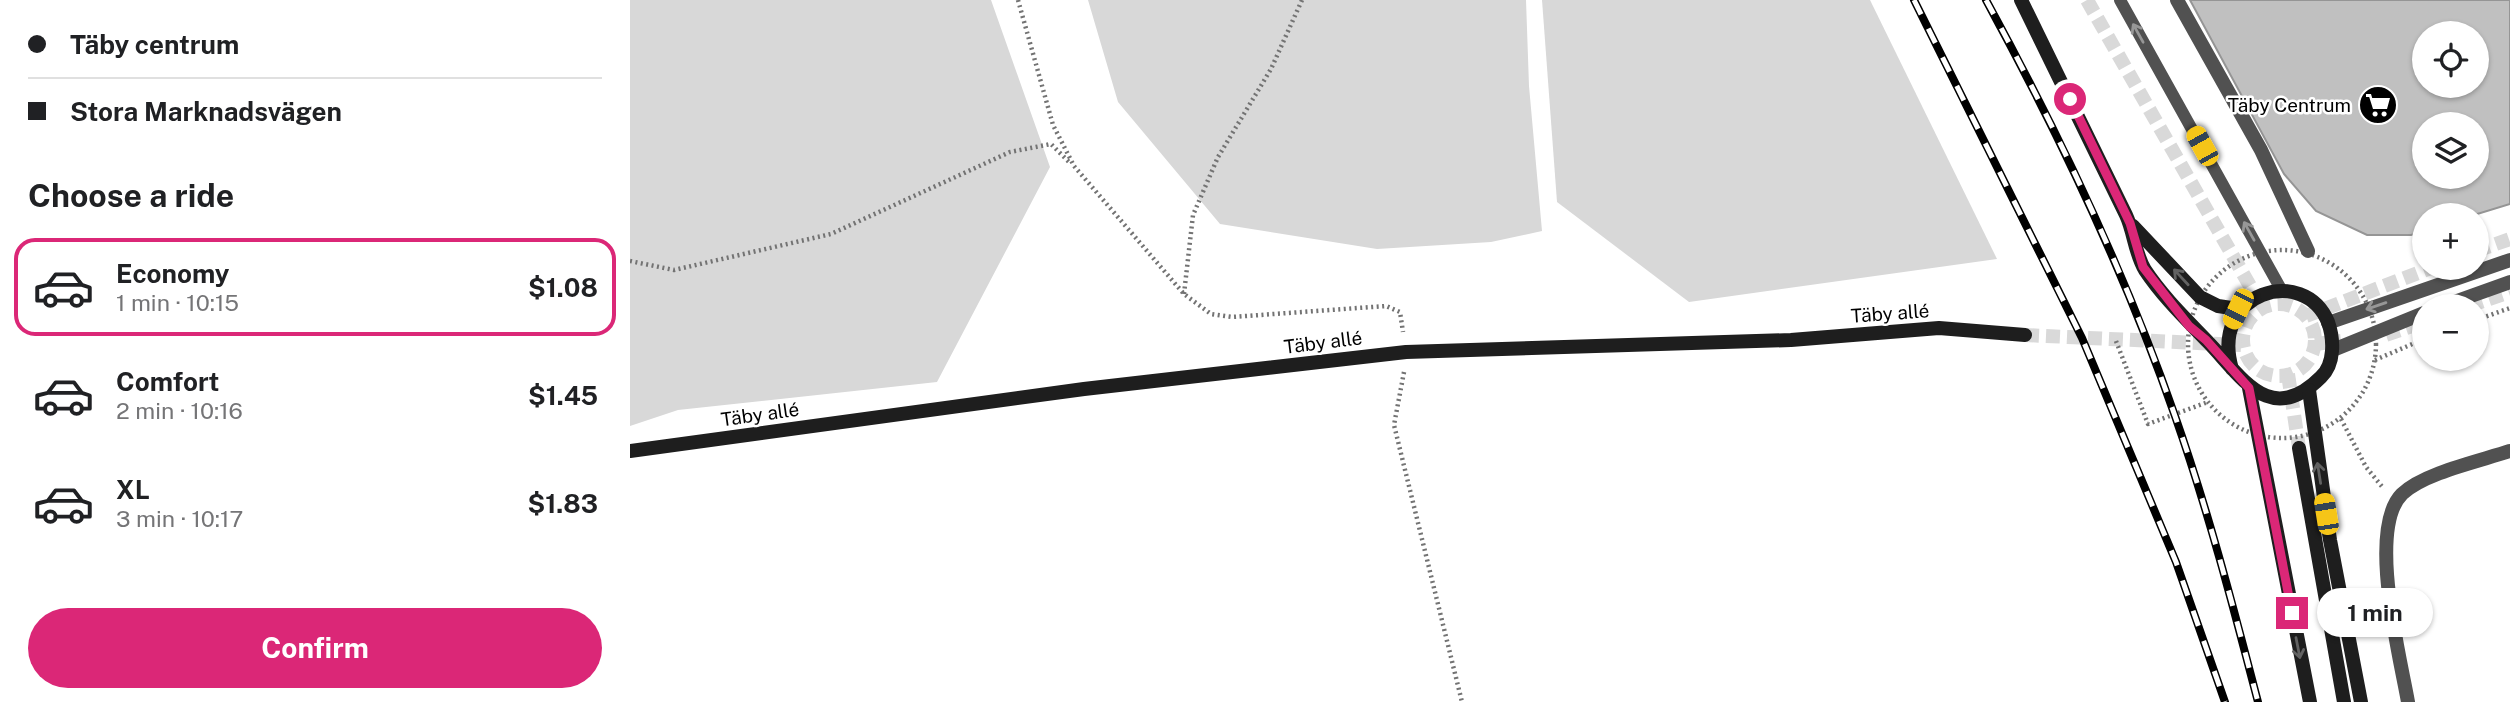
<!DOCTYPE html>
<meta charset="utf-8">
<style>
:root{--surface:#fff;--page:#f6f6f6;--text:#202124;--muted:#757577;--line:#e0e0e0;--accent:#db2777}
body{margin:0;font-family:"Public Sans",sans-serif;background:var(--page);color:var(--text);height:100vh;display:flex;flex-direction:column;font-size:26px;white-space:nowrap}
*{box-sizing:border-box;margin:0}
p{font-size:23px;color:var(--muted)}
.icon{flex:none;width:38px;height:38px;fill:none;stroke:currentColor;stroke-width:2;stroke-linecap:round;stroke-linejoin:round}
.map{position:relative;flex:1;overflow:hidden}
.details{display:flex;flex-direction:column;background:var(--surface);width:630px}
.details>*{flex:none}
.hud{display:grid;align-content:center;height:154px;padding:0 28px;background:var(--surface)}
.controls{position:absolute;left:1782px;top:21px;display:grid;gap:14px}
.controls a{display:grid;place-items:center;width:77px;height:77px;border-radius:50%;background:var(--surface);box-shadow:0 2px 5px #0004;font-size:35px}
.end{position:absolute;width:32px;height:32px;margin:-16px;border:9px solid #db2777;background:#fff;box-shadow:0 0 0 4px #fff}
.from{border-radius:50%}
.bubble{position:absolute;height:49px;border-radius:24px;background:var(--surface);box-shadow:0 2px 5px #0004;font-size:23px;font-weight:700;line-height:49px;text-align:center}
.car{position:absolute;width:21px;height:42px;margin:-21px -10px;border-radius:9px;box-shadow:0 0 5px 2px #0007;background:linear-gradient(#f5c518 24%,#345 0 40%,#f5c518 0 76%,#345 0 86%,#f5c518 0)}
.hud b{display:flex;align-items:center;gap:24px;height:66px;font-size:26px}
.hud b+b{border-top:2px solid var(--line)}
.hud i{width:18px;height:18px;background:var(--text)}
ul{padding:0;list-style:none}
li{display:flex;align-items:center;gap:21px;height:98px;margin:0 14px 10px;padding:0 14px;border:4px solid transparent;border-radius:21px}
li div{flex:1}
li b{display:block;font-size:26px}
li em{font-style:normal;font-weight:700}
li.on{border-color:var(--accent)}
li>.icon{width:63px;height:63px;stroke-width:1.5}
h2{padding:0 28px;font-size:32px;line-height:84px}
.button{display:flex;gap:14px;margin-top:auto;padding:14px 28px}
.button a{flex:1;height:80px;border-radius:42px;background:var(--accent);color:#fff;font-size:28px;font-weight:700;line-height:80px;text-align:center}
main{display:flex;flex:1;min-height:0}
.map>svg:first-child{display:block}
</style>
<main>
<section class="details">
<div class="hud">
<b><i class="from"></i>Täby centrum</b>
<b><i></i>Stora Marknadsvägen</b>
</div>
<h2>Choose a ride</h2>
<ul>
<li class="on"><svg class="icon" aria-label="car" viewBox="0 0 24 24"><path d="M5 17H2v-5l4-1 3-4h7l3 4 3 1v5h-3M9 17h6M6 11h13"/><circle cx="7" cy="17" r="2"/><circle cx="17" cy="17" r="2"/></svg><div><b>Economy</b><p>1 min · 10:15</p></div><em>$1.08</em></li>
<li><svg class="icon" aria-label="car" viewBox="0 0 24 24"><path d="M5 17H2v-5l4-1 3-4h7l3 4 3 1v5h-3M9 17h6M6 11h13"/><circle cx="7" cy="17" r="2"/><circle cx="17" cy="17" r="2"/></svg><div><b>Comfort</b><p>2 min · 10:16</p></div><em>$1.45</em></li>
<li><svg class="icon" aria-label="car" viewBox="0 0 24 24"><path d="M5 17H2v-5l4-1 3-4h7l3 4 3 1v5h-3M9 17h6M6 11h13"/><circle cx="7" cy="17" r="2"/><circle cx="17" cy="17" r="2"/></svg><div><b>XL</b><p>3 min · 10:17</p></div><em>$1.83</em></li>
</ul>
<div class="button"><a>Confirm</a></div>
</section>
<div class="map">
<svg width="1880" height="702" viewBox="0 0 1880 702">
<rect width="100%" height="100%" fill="#fff"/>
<g fill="#d8d8d8">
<polygon points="0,0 361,0 420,167 307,382 48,410 0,426"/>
<polygon points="458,0 896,0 899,86 912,231 861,242 747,249 590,224 488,102"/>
<polygon points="912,0 1240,0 1367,259 1059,302 927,202"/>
</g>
<path fill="#c0c0c0" stroke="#959595" stroke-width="2" fill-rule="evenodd" d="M1560,0H1880V204L1844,215H1794V231L1781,235H1737L1686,211L1654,174ZM1794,33H1846V86H1794ZM1794,124H1846V177H1794Z"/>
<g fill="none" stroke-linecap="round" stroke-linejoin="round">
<g stroke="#d9d9d9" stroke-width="14" stroke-dasharray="14 7" stroke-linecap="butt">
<polyline points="1846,251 1880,239"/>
<polyline points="1839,306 1880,292"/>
<polyline points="1676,316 1801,268"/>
<polyline points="1756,335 1794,322"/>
<polyline points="1685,344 1711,341"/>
</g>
<g stroke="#d9d9d9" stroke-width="14" stroke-dasharray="14 7" stroke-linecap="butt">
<polyline points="1457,0 1632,307"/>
<circle cx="1649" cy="340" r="36"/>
<polyline points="1395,335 1611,345"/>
<polyline points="1658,374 1669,448"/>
</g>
<g stroke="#737373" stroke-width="4.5" stroke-dasharray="2 3.5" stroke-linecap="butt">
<polyline points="388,0 423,125 444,166 554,294 581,314 602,317 756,306 770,312 773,332"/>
<circle cx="1652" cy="344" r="94"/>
<polyline points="0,261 44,270 201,234 380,152 421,144 440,163"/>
<polyline points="554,294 563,215 588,157 641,69 672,0"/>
<polyline points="1846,320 1880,308"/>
<polyline points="1486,341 1518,424 1578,402"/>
<polyline points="1745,360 1794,339"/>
<polyline points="774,372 764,425 832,702"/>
<polyline points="1711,419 1736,467 1754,489"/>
</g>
<polyline stroke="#515151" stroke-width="12" points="1490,0 1652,291"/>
<g stroke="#515151" stroke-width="14">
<polyline points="1547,0 1631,150 1678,251"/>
<polyline points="1813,306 1880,282"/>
<polyline points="1698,323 1880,260"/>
<polyline points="1703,350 1794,313"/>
<path d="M1778,702C1770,656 1737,529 1772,494C1794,473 1850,461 1880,451"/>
</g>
<g stroke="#1e1e1e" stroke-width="14">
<path d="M1391,0C1426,72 1461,143 1496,215C1504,232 1505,254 1515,270C1533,297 1556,319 1578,342C1612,377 1640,428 1691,377C1705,364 1704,339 1698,322C1674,264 1579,292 1602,369"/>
<polyline points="1503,226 1570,297 1588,306 1608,309"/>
<polyline points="1619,388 1680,702"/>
<polyline points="1679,390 1700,540 1731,702"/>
<polyline points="1669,448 1714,702"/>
<polyline points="0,451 454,389 776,352 1161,340 1309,328 1395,335"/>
</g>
<defs>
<g id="rail">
<polyline points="1284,0 1452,338 1546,562 1595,702"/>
<path d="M1356,0C1429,134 1495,272 1545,416C1578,510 1603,606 1628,702"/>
</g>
</defs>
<use href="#rail" stroke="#000" stroke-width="8"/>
<use href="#rail" stroke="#fff" stroke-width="5" stroke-dasharray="16" stroke-linecap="butt"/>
</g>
<defs><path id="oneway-shaft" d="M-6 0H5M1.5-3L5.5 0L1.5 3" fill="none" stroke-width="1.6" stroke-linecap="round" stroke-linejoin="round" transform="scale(1.75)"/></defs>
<g stroke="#979797">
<use href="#oneway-shaft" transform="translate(1508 33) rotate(-119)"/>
<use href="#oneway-shaft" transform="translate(1619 231) rotate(-119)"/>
<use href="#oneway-shaft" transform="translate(1746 306) rotate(161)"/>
</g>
<g stroke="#626262">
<use href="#oneway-shaft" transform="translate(1551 277) rotate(-133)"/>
<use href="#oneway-shaft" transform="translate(1689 473) rotate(-99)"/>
<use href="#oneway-shaft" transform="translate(1668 648) rotate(79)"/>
</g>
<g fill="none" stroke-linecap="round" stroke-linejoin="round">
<polyline stroke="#db2777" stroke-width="9" points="1440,99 1500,223 1513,267 1559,326 1576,340 1619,388 1662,613"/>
</g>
<defs>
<symbol id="supermarket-disc" viewBox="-11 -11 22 22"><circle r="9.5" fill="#000" stroke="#fff"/><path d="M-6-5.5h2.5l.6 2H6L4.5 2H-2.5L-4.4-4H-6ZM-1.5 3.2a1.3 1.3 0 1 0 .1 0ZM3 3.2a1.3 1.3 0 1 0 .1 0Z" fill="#fff"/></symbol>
</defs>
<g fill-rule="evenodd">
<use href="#supermarket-disc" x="1726" y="83" width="44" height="44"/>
</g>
<g text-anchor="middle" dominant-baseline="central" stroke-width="5" stroke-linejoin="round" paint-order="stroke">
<g font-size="19" fill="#000" stroke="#fff" text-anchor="end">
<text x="1721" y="105">Täby Centrum</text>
</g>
<g font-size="19" fill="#000" stroke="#fff">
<text transform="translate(1260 313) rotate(-4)">Täby allé</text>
<text transform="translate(693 342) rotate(-7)">Täby allé</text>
<text transform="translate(130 414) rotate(-8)">Täby allé</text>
</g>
</g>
</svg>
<div class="controls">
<a><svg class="icon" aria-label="locate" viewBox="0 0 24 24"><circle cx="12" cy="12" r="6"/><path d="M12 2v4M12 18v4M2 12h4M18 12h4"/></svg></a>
<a><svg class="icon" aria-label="layers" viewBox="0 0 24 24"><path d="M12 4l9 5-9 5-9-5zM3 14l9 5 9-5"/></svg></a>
<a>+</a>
<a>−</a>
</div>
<i class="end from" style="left:1440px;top:99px"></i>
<i class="end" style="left:1662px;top:613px"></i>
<div class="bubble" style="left:1687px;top:588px;width:116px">1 min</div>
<i class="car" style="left:1572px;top:146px;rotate:331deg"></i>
<i class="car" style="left:1608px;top:309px;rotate:206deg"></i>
<i class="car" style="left:1696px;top:514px;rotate:351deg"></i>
</div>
</main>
